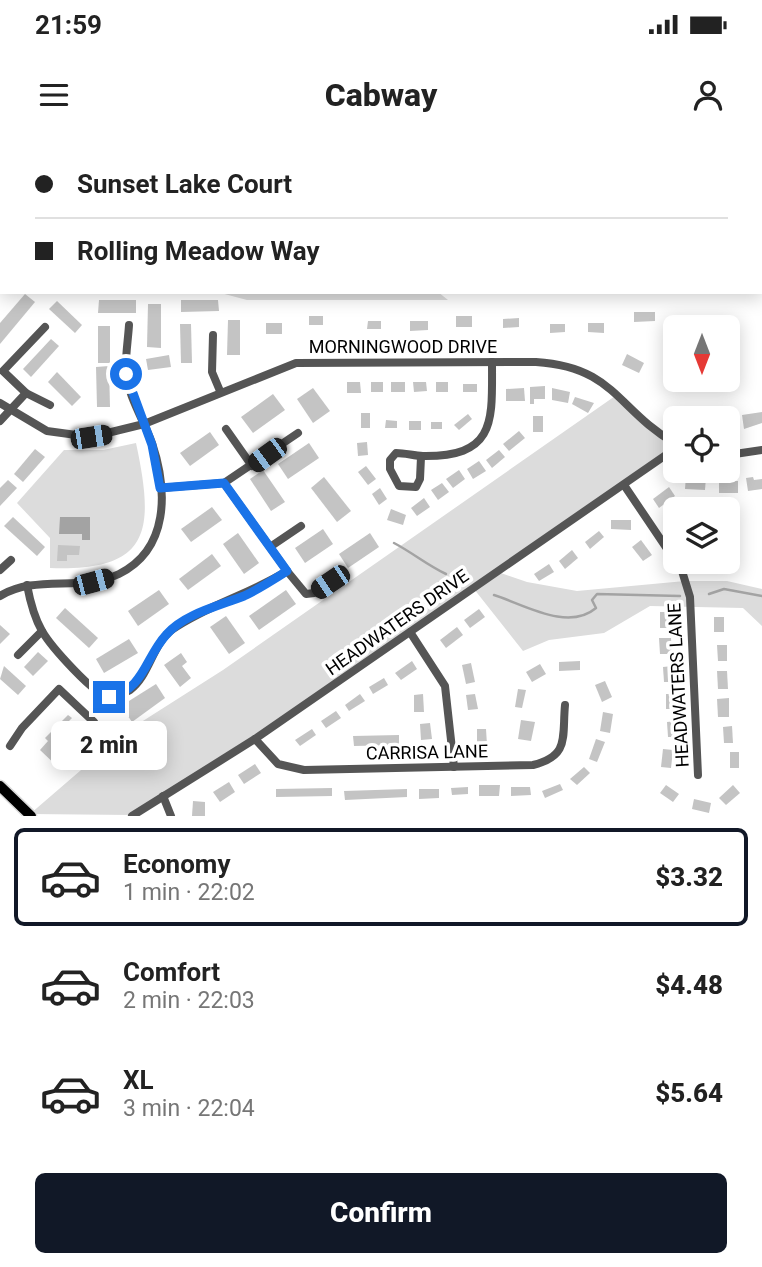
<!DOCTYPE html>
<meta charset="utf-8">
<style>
:root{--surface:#fff;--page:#f6f6f6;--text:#222;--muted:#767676;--line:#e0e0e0;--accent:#111827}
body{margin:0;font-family:Roboto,sans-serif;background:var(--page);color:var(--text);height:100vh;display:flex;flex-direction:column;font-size:26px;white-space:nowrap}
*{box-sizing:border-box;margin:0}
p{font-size:23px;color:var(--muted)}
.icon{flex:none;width:38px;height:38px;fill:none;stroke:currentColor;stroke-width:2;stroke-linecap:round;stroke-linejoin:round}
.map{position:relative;height:676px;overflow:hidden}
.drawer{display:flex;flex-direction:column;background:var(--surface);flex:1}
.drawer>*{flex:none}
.guide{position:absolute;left:0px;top:0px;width:763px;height:154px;box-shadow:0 4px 18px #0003;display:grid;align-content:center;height:154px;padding:0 35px;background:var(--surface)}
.needle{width:46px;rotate:180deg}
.controls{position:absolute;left:663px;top:175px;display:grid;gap:14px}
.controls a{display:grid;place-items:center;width:77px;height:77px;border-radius:10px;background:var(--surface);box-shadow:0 4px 18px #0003;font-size:35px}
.end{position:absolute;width:32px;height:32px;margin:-16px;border:9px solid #1a73e8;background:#fff;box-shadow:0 0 0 4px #fff}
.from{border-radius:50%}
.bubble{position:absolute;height:49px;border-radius:10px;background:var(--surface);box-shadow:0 4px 18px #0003;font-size:23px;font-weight:800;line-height:49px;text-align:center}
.car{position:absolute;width:21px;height:42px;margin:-21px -10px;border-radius:9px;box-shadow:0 0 5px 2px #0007;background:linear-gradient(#222 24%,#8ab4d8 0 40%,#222 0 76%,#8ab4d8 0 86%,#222 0)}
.guide b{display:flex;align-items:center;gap:24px;height:66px;font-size:26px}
.guide b+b{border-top:2px solid var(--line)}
.guide i{width:18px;height:18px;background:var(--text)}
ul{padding:12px 0 0;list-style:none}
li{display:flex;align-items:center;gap:21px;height:98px;margin:0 14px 10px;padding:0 21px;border:4px solid transparent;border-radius:10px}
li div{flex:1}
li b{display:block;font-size:26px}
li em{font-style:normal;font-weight:800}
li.active{border-color:var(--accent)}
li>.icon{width:63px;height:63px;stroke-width:1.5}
.button{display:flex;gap:14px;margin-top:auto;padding:14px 35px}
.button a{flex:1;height:80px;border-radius:10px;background:var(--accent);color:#fff;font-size:28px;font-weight:800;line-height:80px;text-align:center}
.status{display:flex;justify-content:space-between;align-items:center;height:49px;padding:0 35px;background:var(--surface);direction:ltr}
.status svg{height:19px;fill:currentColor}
header{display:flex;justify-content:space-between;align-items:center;height:91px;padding:0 35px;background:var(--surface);font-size:32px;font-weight:800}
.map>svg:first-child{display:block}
</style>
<div class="status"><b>21:59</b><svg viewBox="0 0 49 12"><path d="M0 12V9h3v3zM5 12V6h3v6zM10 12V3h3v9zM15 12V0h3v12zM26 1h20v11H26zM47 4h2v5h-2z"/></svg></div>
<header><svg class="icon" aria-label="menu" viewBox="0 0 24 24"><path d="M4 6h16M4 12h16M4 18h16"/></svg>Cabway<svg class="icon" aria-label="person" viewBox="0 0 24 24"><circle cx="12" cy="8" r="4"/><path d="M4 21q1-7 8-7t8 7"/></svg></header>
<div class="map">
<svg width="762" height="676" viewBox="0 0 762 676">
<rect width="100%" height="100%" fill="#fff"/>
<g fill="#dcdcdc">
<polygon points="217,152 438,152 448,160 247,160"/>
<polygon points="618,254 675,304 498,432 527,442 577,451 685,441 727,441 762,449 762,486 743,468 650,466 604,493 549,500 523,511 474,449 255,599 132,675 30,674 124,593 223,530"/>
<path d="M136,303C154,388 153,432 50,428V398L17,363L64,310H103Z"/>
</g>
<polygon fill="#a3a3a3" points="60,377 90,377 90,400 82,400 82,394 59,394"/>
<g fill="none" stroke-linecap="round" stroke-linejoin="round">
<g stroke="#a3a3a3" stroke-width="2.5">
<polyline points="404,2 406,0"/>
<path d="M394,403C413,413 427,425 446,434"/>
<polyline points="709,454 724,449 762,456"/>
<path d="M494,455C523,464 568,492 596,468L592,460L597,454L680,456"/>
</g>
</g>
<g fill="#c4c4c4">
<polygon points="25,154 35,162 0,204 0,183"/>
<polygon points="99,160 136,160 136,173 98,173"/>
<polygon points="181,160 218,160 219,171 181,172"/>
<polygon points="57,161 82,185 75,193 49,169"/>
<polygon points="148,164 161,164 161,208 147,207"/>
<polygon points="634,172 655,172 655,181 634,182"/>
<rect x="309" y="176" width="14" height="9"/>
<rect x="456" y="176" width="16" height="11"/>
<polygon points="519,178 519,187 503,188 503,179"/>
<polygon points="228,180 240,180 240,215 227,215"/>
<polygon points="368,181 381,181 381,189 367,189"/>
<polygon points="410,181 428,181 428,190 410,191"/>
<rect x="266" y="183" width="16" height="11"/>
<polygon points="588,183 604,183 604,193 588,192"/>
<polygon points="180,184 191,184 192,223 181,223"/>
<polygon points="550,184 565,184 565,192 550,193"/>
<rect x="98" y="186" width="12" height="37"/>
<polygon points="51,199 59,206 31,237 23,229"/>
<polygon points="627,214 644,223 639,233 622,225"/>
<polygon points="169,215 171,227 148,230 146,219"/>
<polygon points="109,226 110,267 97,267 96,227"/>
<polygon points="57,232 81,257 72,266 48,242"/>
<polygon points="347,242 360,242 361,253 347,253"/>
<rect x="371" y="242" width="12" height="10"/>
<rect x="391" y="242" width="14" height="10"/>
<polygon points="413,242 426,242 427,251 414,252"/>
<rect x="436" y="242" width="12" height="10"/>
<rect x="463" y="244" width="14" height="8"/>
<polygon points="545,246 545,259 534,259 534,264 530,264 530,247"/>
<polygon points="313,248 330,271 313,283 297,259"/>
<polygon points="524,248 525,261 506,261 506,249"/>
<polygon points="552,248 570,252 568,263 552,260"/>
<polygon points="273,254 285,270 253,293 241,277"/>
<polygon points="575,257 594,263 588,273 572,264"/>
<polygon points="762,272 762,283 744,289 742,275"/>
<rect x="361" y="273" width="9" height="15"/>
<polygon points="468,274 472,279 459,290 454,285"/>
<rect x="533" y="276" width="10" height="16"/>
<polygon points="386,280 397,281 397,288 385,288"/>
<rect x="409" y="281" width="12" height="9"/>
<rect x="431" y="282" width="11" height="7"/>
<polygon points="519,291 525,298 509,311 503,304"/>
<polygon points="210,292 219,305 190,326 180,313"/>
<polygon points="367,302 368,315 358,316 357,303"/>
<polygon points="309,303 319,318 288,339 278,324"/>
<polygon points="35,309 45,317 23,342 14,334"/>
<polygon points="499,310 505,317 492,328 486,320"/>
<polygon points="479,321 486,331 473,339 467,329"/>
<polygon points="366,326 376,339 368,345 358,332"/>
<polygon points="263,330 285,362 271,371 250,339"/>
<polygon points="459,330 465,339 453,348 446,339"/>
<polygon points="686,336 706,337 705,350 685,349"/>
<polygon points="324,337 351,371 337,382 311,348"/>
<polygon points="753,337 754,340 762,339 762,349 748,351 746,338"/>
<polygon points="8,340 17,348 0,366 0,348"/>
<rect x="719" y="341" width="19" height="12"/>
<polygon points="442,343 449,352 438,360 431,350"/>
<polygon points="669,347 675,356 659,368 653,359"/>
<polygon points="380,348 387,359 379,365 372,354"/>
<polygon points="424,358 430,367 417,376 411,368"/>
<polygon points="212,367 222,380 191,402 181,389"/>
<polygon points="391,369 406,375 403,385 387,380"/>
<polygon points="13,377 45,407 37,416 4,386"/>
<polygon points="611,380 631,380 631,390 611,389"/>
<polygon points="323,389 333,404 305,423 295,408"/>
<polygon points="599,391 604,397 590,409 585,402"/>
<polygon points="238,393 259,423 244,434 223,404"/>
<polygon points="370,393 379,407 348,428 339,414"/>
<polygon points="641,400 652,415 643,421 632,407"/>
<polygon points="58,405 80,406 79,415 67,415 67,421 57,421"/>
<polygon points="572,410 578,418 565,429 559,421"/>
<polygon points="212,414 221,426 188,450 179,439"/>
<polygon points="549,424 554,432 539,441 534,434"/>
<polygon points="159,450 169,464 138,486 128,471"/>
<polygon points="286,450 296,464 259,490 249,476"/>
<polygon points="65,468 98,498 89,508 56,478"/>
<polygon points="479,469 485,477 470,488 464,480"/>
<rect x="660" y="472" width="10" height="16"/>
<polygon points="226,476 245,503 229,514 210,487"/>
<rect x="714" y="477" width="10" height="15"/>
<polygon points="0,485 10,494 0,504"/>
<polygon points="457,487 463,495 446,508 440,500"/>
<polygon points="659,498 671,498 672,514 660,514"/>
<polygon points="129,499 138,513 104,533 96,519"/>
<polygon points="717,505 727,505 727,521 718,521"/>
<polygon points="38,512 48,521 33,536 24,527"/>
<polygon points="181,513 187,522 182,526 191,538 180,547 164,525"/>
<polygon points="412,521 417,529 401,540 395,533"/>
<polygon points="580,521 580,530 559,531 559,522"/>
<polygon points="471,523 475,542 466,544 462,525"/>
<polygon points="540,524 546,534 532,542 526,532"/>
<polygon points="4,526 26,546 18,555 0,539"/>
<polygon points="673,526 674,542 664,542 663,527"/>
<polygon points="717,531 727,531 728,549 718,549"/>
<polygon points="384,538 388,545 373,554 369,547"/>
<polygon points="605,541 612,557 602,562 595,545"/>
<polygon points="156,544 165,558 132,582 121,566"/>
<polygon points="518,549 526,550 522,568 515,567"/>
<polygon points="360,554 365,561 349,571 345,565"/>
<polygon points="423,554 424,572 414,572 414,555"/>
<polygon points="475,554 478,569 468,570 466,555"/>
<polygon points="666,554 675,554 676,569 666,569"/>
<polygon points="729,558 729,577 718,577 717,559"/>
<polygon points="336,571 341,578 326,588 321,581"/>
<polygon points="603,572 613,574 610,593 600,591"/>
<polygon points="68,575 72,578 68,582 87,600 59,628 40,610 48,601 45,598"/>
<polygon points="521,580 535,582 531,601 518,599"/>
<polygon points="677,581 677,597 668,597 667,582"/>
<polygon points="430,583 432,599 421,600 420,584"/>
<polygon points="732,586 733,603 724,603 723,587"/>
<polygon points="312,589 316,595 300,606 295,600"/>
<polygon points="477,589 486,589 487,605 477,606"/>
<polygon points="399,595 399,605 354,606 353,596"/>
<polygon points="596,599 605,602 597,622 589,619"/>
<polygon points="663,609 673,610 671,628 661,627"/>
<rect x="730" y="612" width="9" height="16"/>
<polygon points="255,624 261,633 244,644 238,635"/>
<polygon points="584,627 590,633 577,645 570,639"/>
<polygon points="229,642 235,652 220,662 213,652"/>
<polygon points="560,644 563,650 545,658 542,651"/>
<polygon points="479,645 500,645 499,656 479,656"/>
<polygon points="666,645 679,654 673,662 660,653"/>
<polygon points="733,645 740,653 726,665 719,658"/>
<polygon points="468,647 468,654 452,655 451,648"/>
<polygon points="511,647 530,647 531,655 511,656"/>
<polygon points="332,648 332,656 276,657 276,649"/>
<polygon points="407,649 407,657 345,660 344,651"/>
<polygon points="419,649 439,649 439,658 419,659"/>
<polygon points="694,659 711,663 709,673 692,669"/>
<polygon points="193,661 205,662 205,676 192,676"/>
</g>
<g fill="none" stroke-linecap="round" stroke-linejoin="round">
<defs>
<polyline id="major" points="0,646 31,676"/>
</defs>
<use href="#major" stroke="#dbdbdb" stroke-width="13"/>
<g stroke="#555" stroke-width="8">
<polyline points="435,0 437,2"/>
<polyline points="0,19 2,20"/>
<polyline points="0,141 2,141"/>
<polyline points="213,195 212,232 220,251"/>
<polyline points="26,253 50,265"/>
<path d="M0,263L47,291L91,297L144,284L296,223L536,222C615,227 617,270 676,304"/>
<polyline points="0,281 26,253 3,231 45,187"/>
<polyline points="226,289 252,326"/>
<polyline points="728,315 762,310"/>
<path d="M421,317L420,339L416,347L399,346L390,329V320L396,313C406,313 414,316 423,316C497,317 492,280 492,222"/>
<polyline points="224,343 298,293"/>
<polyline points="624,345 682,431 690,457 698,635"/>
<polyline points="270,407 301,386"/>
<polyline points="0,430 11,420"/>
<polyline points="287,431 306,454 314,453 330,442"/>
<path d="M27,445C30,461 34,477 42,491C50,505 95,557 110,557C116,557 125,553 130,550C150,535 152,504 173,489C208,465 250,454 287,431L224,343L160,348"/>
<path d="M0,456C36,434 81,452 119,434C169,409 168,351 152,303C144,281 128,256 126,233C125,218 128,201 129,185"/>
<polyline points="410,492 445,546 454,627"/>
<polyline points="18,515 42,491"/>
<path d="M255,599L278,624L304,630L533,625C570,616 562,597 565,565"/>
<polyline points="10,606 22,588 59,549 94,582"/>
<polyline points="163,656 171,676"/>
<polyline points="132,676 255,599 676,308"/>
</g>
<use href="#major" stroke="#000" stroke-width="10"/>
</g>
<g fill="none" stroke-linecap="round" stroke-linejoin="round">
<path stroke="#1a73e8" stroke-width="9" d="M109,557C144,550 145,518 166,495C184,474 219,466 244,456C259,449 273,440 287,431L224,343L160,348L152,305L126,234"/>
</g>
<g text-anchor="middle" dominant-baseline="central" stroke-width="7" stroke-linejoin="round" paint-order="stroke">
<g font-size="18" fill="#000" stroke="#fff">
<text x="403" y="206">MORNINGWOOD DRIVE</text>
<text transform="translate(397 482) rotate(-35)">HEADWATERS DRIVE</text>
<text transform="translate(678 545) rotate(-93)">HEADWATERS LANE</text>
<text transform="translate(427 612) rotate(-1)">CARRISA LANE</text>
</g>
</g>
</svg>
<div class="controls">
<a><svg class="needle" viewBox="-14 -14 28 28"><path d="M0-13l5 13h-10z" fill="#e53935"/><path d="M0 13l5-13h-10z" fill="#767676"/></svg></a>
<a><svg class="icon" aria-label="locate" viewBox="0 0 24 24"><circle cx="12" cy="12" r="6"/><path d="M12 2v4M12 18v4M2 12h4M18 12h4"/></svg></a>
<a><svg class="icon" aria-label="layers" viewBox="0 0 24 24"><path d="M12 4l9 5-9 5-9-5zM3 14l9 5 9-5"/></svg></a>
</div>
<i class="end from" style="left:126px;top:234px"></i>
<i class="end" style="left:109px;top:557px"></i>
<div class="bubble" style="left:51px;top:581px;width:116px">2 min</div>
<i class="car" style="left:91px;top:297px;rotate:81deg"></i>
<i class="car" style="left:267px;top:315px;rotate:234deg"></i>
<i class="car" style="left:93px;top:442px;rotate:75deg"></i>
<i class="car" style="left:330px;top:442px;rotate:236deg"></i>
<div class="guide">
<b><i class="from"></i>Sunset Lake Court</b>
<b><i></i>Rolling Meadow Way</b>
</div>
</div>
<section class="drawer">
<ul>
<li class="active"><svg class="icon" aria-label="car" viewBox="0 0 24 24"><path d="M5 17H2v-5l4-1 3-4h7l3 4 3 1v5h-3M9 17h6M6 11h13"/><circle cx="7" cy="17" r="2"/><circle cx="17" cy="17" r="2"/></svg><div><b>Economy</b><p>1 min · 22:02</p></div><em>$3.32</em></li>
<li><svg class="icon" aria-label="car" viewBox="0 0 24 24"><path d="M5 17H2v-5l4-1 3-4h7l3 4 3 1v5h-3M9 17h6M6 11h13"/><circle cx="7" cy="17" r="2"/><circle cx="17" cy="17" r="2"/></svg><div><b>Comfort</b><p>2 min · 22:03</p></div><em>$4.48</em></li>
<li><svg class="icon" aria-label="car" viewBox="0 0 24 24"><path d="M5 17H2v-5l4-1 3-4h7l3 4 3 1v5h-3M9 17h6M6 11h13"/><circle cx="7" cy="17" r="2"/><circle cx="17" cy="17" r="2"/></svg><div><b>XL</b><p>3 min · 22:04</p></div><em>$5.64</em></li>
</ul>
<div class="button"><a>Confirm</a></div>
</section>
